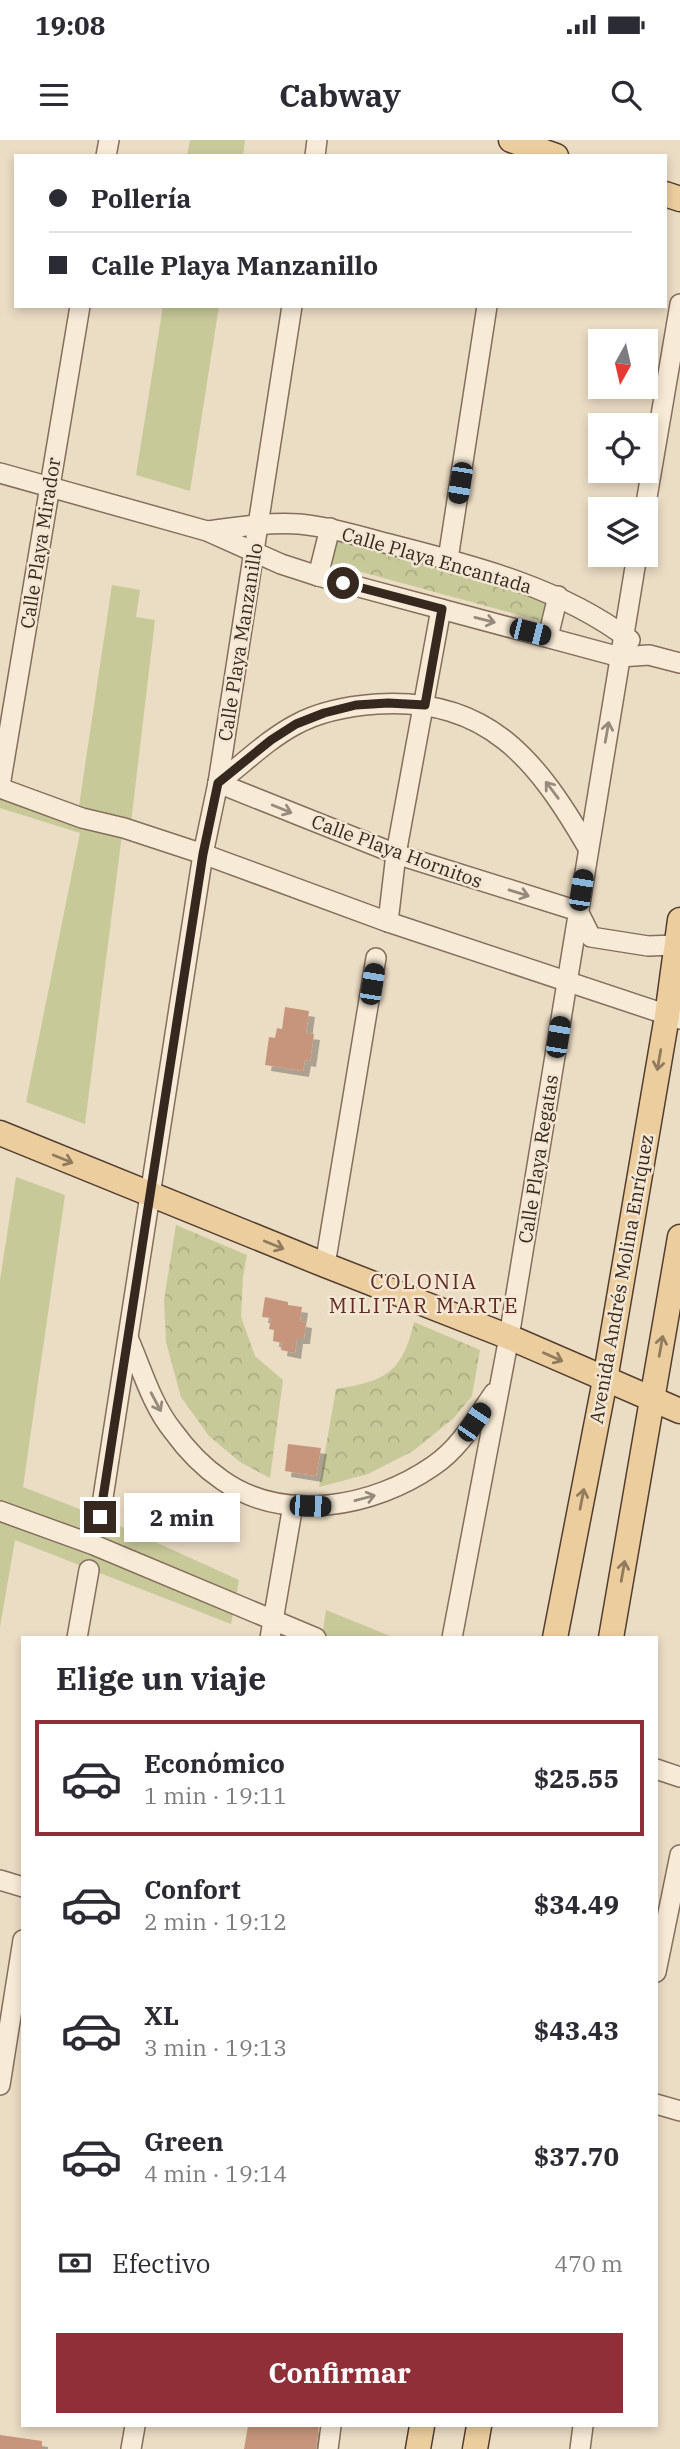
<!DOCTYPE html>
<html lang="es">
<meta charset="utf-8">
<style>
:root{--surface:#fff;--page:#f7f7f7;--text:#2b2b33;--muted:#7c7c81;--line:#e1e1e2;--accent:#902f38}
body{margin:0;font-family:"IBM Plex Serif",serif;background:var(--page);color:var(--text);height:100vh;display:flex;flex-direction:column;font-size:26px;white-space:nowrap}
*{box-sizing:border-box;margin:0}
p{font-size:23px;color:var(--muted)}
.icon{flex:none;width:38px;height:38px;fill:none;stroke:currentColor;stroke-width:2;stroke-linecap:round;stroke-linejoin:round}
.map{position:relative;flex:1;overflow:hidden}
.sheet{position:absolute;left:21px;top:1496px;width:637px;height:791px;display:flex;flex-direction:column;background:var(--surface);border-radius:0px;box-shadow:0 4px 10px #0003}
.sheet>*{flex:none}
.banner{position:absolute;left:14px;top:14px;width:653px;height:154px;border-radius:0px;box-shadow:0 4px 10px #0003;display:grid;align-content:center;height:154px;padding:0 35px;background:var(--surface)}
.needle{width:46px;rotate:188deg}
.controls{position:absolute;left:588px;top:189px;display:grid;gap:14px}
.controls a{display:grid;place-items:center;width:70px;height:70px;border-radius:0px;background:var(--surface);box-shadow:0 4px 10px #0003;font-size:35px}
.end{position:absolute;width:32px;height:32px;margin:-16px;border:9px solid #36281f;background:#fff;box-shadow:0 0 0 4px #fff}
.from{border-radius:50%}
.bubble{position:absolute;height:49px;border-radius:0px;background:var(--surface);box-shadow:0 4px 10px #0003;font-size:23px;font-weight:700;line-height:49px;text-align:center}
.car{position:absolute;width:21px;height:42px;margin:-21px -10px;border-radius:9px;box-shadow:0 0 5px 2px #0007;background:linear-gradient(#222 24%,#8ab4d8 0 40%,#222 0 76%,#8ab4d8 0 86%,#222 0)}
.banner b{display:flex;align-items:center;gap:24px;height:66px;font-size:26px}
.banner b+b{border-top:2px solid var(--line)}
.banner i{width:18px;height:18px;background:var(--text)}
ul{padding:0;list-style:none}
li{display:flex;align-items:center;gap:21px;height:116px;margin:0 14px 10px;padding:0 21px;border:4px solid transparent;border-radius:0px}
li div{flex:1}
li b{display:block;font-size:26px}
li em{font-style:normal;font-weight:700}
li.active{border-color:var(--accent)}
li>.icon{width:63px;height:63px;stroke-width:1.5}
h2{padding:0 35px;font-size:32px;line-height:84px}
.pay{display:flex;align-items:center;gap:18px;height:77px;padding:0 35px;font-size:26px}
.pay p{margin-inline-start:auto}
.cta{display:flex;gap:14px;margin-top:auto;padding:14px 35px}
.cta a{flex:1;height:80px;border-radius:0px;background:var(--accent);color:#fff;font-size:28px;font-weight:700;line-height:80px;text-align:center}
.status{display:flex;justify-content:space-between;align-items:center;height:49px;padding:0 35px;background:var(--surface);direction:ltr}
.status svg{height:19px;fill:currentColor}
header{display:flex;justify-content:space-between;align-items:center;height:91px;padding:0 35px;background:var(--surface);font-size:32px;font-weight:700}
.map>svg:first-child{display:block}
</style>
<div class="status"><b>19:08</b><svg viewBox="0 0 49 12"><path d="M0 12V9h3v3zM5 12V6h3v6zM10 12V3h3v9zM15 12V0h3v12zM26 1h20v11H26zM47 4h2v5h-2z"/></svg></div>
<header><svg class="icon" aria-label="menu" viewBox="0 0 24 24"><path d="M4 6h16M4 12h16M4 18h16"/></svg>Cabway<svg class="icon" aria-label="search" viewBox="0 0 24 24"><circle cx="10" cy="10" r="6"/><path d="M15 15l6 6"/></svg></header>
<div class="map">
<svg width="680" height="2309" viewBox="0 0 680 2309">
<defs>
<pattern id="park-crowns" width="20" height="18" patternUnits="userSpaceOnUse" patternTransform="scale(1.75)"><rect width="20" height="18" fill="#c7c999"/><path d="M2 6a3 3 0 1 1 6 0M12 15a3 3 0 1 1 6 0" fill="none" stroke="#acad83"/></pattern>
<filter id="shadow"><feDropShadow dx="6" dy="6" stdDeviation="0" flood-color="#0004"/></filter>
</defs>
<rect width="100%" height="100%" fill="#ebdcc4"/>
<g fill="#c7c999">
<polygon points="190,0 245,0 243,16 187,16"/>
<polygon points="163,166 219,166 190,351 136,335"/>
<polygon points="112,445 140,450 136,477 155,480 131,683 124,688 121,702 85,984 26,962 80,693 0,668 0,639 79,666"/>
<polygon points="16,1037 65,1055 23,1347 100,1377 239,1440 231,1484 15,1400 0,1487 0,1140"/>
<polygon points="326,1470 395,1498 322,1498"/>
</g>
<g fill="url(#park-crowns)">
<polygon points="335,397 551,456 556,485 332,424 330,409"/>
<polygon points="176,1085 247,1115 243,1137 241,1177 255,1216 283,1240 270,1338 240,1322 209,1296 181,1257 166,1202 164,1160"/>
<path d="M414,1182L480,1210L472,1256L454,1278L413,1311L368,1334L319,1347L336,1249C386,1241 402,1233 414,1182Z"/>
</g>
<g fill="#c7957c" filter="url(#shadow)">
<polygon points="285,867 309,871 306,893 314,894 310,921 305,920 303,931 265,925 269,897 275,898 277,888 282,889"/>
<polygon points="265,1157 288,1162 288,1165 302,1167 300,1181 306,1182 304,1198 297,1198 295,1213 281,1210 282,1203 273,1201 274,1190 269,1189 271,1178 262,1177"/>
<polygon points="288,1304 321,1308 316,1336 285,1331"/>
<polygon points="248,2286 319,2286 316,2309 244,2309"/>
<polygon points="0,2295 42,2301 42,2309 0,2309"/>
</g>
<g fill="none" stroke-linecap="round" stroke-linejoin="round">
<defs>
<g id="minor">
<polyline points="106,16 109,0"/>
<polyline points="315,16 317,0"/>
<polyline points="0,333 207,391 281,424 318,436 620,517 649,515 680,523"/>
<polyline points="645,369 680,164"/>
<path d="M208,391C238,387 268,382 299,384C331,387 362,397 393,405C475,426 562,448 630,500"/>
<polyline points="448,419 487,166"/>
<polyline points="318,436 330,388"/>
<polyline points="548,497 558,456"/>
<polyline points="1,640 80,166"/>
<polyline points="218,643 396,714 578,771 591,797 648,806 676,805"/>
<path d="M218,643C243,624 267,600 295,585C320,571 349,566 377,564C488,557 537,620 588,708"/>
<polyline points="0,648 82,678 124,688 203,714 388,782 680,879"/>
<polyline points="388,782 396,714 441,469"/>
<polyline points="325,1125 376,818"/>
<path d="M129,1200C142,1230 152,1265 173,1291C186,1309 203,1327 222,1340C284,1384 374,1367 433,1326C460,1308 476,1279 494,1253"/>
<polyline points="0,1371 94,1405 316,1498"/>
<polyline points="100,1377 203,714 218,643 292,166"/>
<polyline points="77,1498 89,1430"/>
<polyline points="270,1498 293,1365"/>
<polyline points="452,1498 509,1197 637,415"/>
<polyline points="656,1629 680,1637"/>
<polyline points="0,1740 23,1747"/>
<polyline points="656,1832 680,1715"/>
<polyline points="0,1945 23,1800"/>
<polyline points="656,1964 680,1971"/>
<polyline points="131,2309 135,2286"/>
<polyline points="328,2309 331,2286"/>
<polyline points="580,2309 583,2286"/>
</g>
<g id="major">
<polyline points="511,0 556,16"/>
<polyline points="665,54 680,59"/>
<polyline points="0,993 325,1125 509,1197 680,1271"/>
<polyline points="555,1498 605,1240 667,876 680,780"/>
<polyline points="611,1498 680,1097"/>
<polyline points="418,2309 422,2286"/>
<polyline points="475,2309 479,2286"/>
</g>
</defs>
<use href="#minor" stroke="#856e5c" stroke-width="22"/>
<use href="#major" stroke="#533d30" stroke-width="27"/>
<use href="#minor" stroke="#f7ebd7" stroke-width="19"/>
<use href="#major" stroke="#ecce9e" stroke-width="24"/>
</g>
<defs><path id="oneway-shaft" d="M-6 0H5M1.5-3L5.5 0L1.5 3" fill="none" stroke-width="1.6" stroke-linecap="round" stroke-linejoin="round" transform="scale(1.75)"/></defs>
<g stroke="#968a7b">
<use href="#oneway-shaft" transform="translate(485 480) rotate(14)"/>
<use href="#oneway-shaft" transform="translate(607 592) rotate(-80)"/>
<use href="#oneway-shaft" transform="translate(552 650) rotate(-127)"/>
<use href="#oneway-shaft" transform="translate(282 669) rotate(22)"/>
<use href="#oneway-shaft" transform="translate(519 753) rotate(17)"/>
<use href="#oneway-shaft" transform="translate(156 1262) rotate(62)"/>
<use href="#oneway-shaft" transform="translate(365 1358) rotate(-15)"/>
</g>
<g stroke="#917b5e">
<use href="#oneway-shaft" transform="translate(659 920) rotate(100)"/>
<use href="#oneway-shaft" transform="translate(63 1019) rotate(22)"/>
<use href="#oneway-shaft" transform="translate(274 1105) rotate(22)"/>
<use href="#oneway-shaft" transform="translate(661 1206) rotate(-80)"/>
<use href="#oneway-shaft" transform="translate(553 1217) rotate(24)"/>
<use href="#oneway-shaft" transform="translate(582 1359) rotate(-79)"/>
<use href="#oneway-shaft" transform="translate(623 1431) rotate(-80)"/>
</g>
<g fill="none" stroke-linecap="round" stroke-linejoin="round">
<polyline stroke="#36281f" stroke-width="9" points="100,1377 203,714 218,643 271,600 296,584 324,573 356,565 388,563 425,565 442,469 343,443"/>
</g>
<g text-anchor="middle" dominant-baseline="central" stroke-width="5" stroke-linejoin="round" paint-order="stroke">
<g font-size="19" fill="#36281f" stroke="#f3e7d3">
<text transform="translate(40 403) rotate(-81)">Calle Playa Mirador</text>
<text transform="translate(437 420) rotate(16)">Calle Playa Encantada</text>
<text transform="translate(240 502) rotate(-81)">Calle Playa Manzanillo</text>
<text transform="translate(397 711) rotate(20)">Calle Playa Hornitos</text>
<text transform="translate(538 1019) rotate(-81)">Calle Playa Regatas</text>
<text transform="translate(621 1139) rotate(-80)">Avenida Andrés Molina Enríquez</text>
</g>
<g font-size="21" letter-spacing="2" fill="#602921" stroke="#f3e7d3">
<text x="424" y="1141">COLONIA<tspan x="424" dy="24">MILITAR MARTE</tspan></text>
</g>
</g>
</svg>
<div class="controls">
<a><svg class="needle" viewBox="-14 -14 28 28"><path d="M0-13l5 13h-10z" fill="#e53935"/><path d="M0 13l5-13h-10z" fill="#7c7c81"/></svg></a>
<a><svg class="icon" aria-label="locate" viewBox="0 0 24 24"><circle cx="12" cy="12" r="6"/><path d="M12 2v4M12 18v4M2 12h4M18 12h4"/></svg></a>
<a><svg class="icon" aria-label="layers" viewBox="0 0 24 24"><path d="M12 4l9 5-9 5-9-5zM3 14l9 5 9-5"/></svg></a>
</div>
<i class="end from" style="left:343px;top:443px"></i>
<i class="end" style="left:100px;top:1377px"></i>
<div class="bubble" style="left:124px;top:1353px;width:116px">2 min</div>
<i class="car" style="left:460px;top:343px;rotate:189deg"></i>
<i class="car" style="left:530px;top:492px;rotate:104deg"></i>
<i class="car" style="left:581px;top:750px;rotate:9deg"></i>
<i class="car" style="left:372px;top:844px;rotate:9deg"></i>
<i class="car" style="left:558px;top:897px;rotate:9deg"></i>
<i class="car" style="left:474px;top:1282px;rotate:34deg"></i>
<i class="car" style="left:310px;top:1366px;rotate:92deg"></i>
<div class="banner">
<b><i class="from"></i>Pollería</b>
<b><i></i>Calle Playa Manzanillo</b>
</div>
<section class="sheet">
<h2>Elige un viaje</h2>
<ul>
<li class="active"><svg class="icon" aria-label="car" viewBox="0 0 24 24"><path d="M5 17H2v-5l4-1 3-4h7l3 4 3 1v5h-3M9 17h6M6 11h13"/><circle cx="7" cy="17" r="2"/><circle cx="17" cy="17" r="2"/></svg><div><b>Económico</b><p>1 min · 19:11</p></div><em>$25.55</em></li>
<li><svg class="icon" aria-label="car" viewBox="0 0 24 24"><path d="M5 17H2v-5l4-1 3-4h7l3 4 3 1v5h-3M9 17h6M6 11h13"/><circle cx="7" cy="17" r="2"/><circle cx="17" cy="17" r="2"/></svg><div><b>Confort</b><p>2 min · 19:12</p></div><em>$34.49</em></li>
<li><svg class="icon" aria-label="car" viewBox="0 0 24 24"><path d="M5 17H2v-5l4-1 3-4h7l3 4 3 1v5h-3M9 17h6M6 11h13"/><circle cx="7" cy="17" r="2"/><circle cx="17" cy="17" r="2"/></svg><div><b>XL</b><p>3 min · 19:13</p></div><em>$43.43</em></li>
<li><svg class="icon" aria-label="car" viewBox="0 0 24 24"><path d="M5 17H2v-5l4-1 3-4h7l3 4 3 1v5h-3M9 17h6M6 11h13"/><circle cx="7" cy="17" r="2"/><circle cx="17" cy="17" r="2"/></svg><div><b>Green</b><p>4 min · 19:14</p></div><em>$37.70</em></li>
</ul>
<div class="pay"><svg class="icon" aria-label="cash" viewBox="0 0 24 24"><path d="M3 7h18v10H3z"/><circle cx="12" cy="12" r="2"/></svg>Efectivo<p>470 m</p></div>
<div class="cta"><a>Confirmar</a></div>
</section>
</div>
